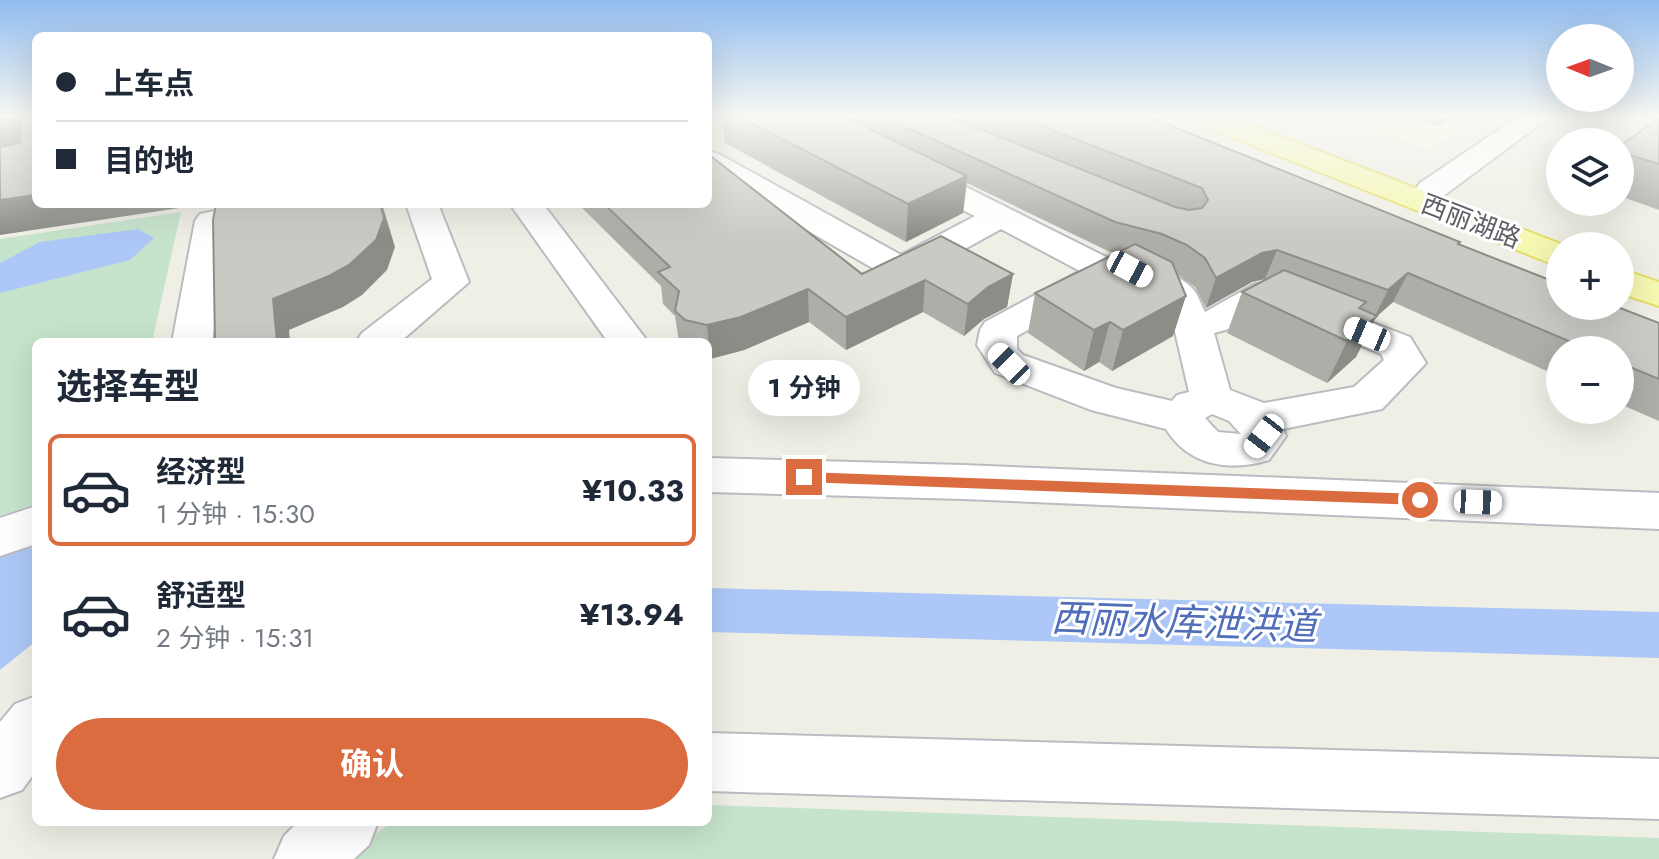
<!DOCTYPE html>
<html lang="zh">
<meta charset="utf-8">
<style>
:root{--surface:#fff;--page:#f6f6f7;--text:#1f2937;--muted:#747a83;--line:#e0e1e3;--accent:#db6c40}
body{margin:0;font-family:Jost,"Noto Sans SC",sans-serif;background:var(--page);color:var(--text);height:100vh;display:flex;flex-direction:column;font-size:30px;white-space:nowrap}
*{box-sizing:border-box;margin:0}
p{font-size:26px;color:var(--muted)}
.icon{flex:none;width:44px;height:44px;fill:none;stroke:currentColor;stroke-width:2;stroke-linecap:round;stroke-linejoin:round}
.map{position:relative;flex:1;overflow:hidden}
.panel{position:absolute;left:32px;top:338px;width:680px;height:488px;display:flex;flex-direction:column;background:var(--surface);border-radius:12px;box-shadow:0 8px 32px #0002}
.panel>*{flex:none}
.guide{position:absolute;left:32px;top:32px;width:680px;height:176px;border-radius:12px;box-shadow:0 8px 32px #0002;display:grid;align-content:center;height:176px;padding:0 24px;background:var(--surface)}
.needle{width:52px;rotate:271deg}
.fabs{position:absolute;left:1546px;top:24px;display:grid;gap:16px}
.fabs a{display:grid;place-items:center;width:88px;height:88px;border-radius:50%;background:var(--surface);box-shadow:0 8px 32px #0002;font-size:40px}
.end{position:absolute;width:36px;height:36px;margin:-18px;border:10px solid #db6c40;background:#fff;box-shadow:0 0 0 4px #fff}
.from{border-radius:50%}
.bubble{position:absolute;height:56px;border-radius:28px;background:var(--surface);box-shadow:0 8px 32px #0002;font-size:26px;font-weight:700;line-height:56px;text-align:center}
.car{position:absolute;width:24px;height:48px;margin:-24px -12px;border-radius:10px;box-shadow:0 0 6px 2px #0007;background:linear-gradient(#fff 24%,#345 0 40%,#fff 0 76%,#345 0 86%,#fff 0)}
.guide b{display:flex;align-items:center;gap:28px;height:76px;font-size:30px}
.guide b+b{border-top:2px solid var(--line)}
.guide i{width:20px;height:20px;background:var(--text)}
ul{padding:0;list-style:none}
li{display:flex;align-items:center;gap:24px;height:112px;margin:0 16px 12px;padding:0 8px;border:4px solid transparent;border-radius:12px}
li div{flex:1}
li b{display:block;font-size:30px}
li em{font-style:normal;font-weight:700}
li.current{border-color:var(--accent)}
li>.icon{width:72px;height:72px;stroke-width:1.5}
h2{padding:0 24px;font-size:36px;line-height:96px}
.action{display:flex;gap:16px;margin-top:auto;padding:16px 24px}
.action a{flex:1;height:92px;border-radius:48px;background:var(--accent);color:#fff;font-size:32px;font-weight:700;line-height:92px;text-align:center}
.map>svg:first-child{display:block}
</style>
<div class="map">
<svg width="1659" height="859" viewBox="0 0 1659 859">
<rect width="100%" height="100%" fill="#efefe6"/>
<polygon fill="#fbfadf" points="1336,116 1486,116 1428,149"/>
<g fill="#c5e4cb">
<polygon points="181,212 152,342 36,342 36,503 0,516 0,239"/>
<polygon points="708,805 1659,838 1659,859 350,859 363,843 392,822 708,822"/>
</g>
<g fill="#adc8f8">
<polygon points="138,229 154,238 130,260 0,293 0,263 40,242"/>
<polygon points="36,547 36,641 0,670 0,555"/>
</g>
<g fill="none" stroke-linecap="round" stroke-linejoin="round">
<polygon fill="#adc8f8" fill-rule="evenodd" points="708,588 1659,612 1659,658 708,632"/>
<defs>
<g id="minor">
<polygon points="1519,116 1551,116 1442,197 1431,199 1420,197 1415,190 1420,183"/>
<path d="M708,151L719,154L901,255L975,216L900,179L896,172L900,165L911,163L922,165L1108,258C1129,253 1179,273 1193,289C1198,295 1201,304 1205,312L1253,285L1266,282L1410,337L1426,363L1382,409L1283,429L1286,436L1269,460C1229,472 1189,466 1166,429L1091,410L995,373L977,345L980,330L985,322L1080,271L1001,229L914,277L901,280L888,277L708,173ZM1121,278L1162,300L1174,327L1189,392L1177,395L1172,401L1116,388L1023,355L1017,349V336ZM1268,307L1381,354L1384,360L1354,387L1264,403L1230,390L1214,333L1236,327ZM1212,414L1229,421L1241,434L1218,432L1205,418Z"/>
<polygon points="247,204 311,204 306,211 228,228 212,342 172,342 195,221 200,214"/>
<polygon points="406,204 438,204 469,282 400,342 356,342 362,333 432,279"/>
<polygon points="510,204 543,204 648,342 608,342"/>
<polygon points="708,458 963,465 1659,493 1659,529 963,499 708,492"/>
<polygon points="36,506 36,544 0,556 0,518"/>
<polygon points="36,696 36,771 22,790 0,798 0,722 15,704"/>
<polygon points="708,733 1659,759 1659,819 708,791"/>
<polygon points="298,822 378,822 369,845 354,859 274,859 284,836"/>
</g>
<g id="major">
<polygon points="1189,116 1228,116 1566,246 1560,246 1560,267 1193,122"/>
<polygon points="1620,269 1659,282 1659,306 1620,293"/>
</g>
</defs>
<use href="#minor" stroke="#bbbcc1" stroke-width="4"/>
<use href="#major" stroke="#e6dd68" stroke-width="4"/>
<use href="#minor" fill="#fff" fill-rule="evenodd"/>
<use href="#major" fill="#f5f8b1" fill-rule="evenodd"/>
</g>
<g fill="#aeada8">
<polygon points="722,116 1147,116 1460,242 1459,245 1659,323 1659,421 1620,404 1620,350 1560,350 1560,377 1393,302 1376,317 1356,357 1327,383 1227,333 1242,292 1266,279 1265,279 1252,282 1206,308 1195,287 1176,273 1173,336 1112,371 1099,362 1084,371 1028,333 1035,293 1116,253 1108,251 967,183 963,213 906,242 725,143"/>
<polygon points="1408,116 1453,116 1436,126"/>
<polygon points="1659,120 1659,210 1620,196 1620,146"/>
<polygon points="578,204 708,204 862,274 1013,274 1007,307 984,319 964,336 923,312 846,350 809,322 744,350 710,359 708,358 708,342 679,342 675,316 663,304 661,286"/>
</g>
<g fill="#8d8d88">
<polygon points="9,116 18,116 35,143 0,158 0,124 6,117"/>
<polygon points="1441,116 1453,116 1436,126"/>
<polygon points="967,176 963,213 906,242 908,204"/>
<polygon points="36,195 36,204 187,204 186,207 0,235 0,200"/>
<polygon points="380,204 382,204 395,247 387,270 362,295 343,307 289,330 290,342 277,342 273,299"/>
<polygon points="1277,250 1265,279 1252,282 1206,308 1216,278 1262,253"/>
<polygon points="1408,273 1393,302 1376,317 1356,357 1327,383 1347,341 1374,318 1388,290"/>
<polygon points="1013,274 1007,307 984,319 964,336 968,304 988,287"/>
<polygon points="925,280 923,312 846,350 846,317"/>
<polygon points="808,289 809,322 744,350 710,359 707,325"/>
<polygon points="1186,296 1173,336 1112,371 1123,330"/>
<polygon points="1110,322 1099,362 1084,371 1094,330"/>
</g>
<g fill="#cac9c3" stroke="#8d8d88" stroke-width="2">
<polygon points="0,116 9,116 6,117 0,124"/>
<polygon points="20,116 36,116 36,195 0,200 0,147 20,143 21,117"/>
<polygon points="738,116 843,116 967,176 908,204"/>
<polygon points="882,116 948,116 1175,207 1189,210 1202,208 1208,200 1202,188 1016,116 1147,116 1460,242 1458,244 1560,284 1560,306 1615,306 1659,323 1659,379 1620,363 1620,350 1590,350 1408,273 1388,290 1277,250 1262,253 1216,278 1205,258 1187,245 1162,234 1115,222"/>
<polygon points="1657,119 1659,120 1659,164 1620,152 1620,146"/>
<polygon points="708,154 862,274 941,236 1013,274 988,287 968,304 925,280 846,317 808,289 741,317 707,325 685,320 675,311 679,291 658,272 670,267 604,204 708,204"/>
<polygon points="216,204 380,204 384,218 376,240 349,265 329,276 273,299 277,342 215,342 213,220"/>
<polygon points="1135,244 1172,262 1186,296 1123,330 1110,322 1094,330 1035,293"/>
<polygon points="1284,270 1366,302 1359,308 1377,316 1347,341 1242,292"/>
</g>
<linearGradient id="sky" x2="0" y2="1"><stop stop-color="#90bcee"/><stop offset="0.49" stop-color="#f8f8f4"/><stop offset="1" stop-color="#f8f8f4" stop-opacity="0"/></linearGradient>
<rect width="1659" height="236" fill="url(#sky)"/>
<polygon fill="#db6c40" points="804,472 1420,494 1427,500 1420,505 804,482 797,477"/>
<g text-anchor="middle" dominant-baseline="central" stroke-width="6" stroke-linejoin="round" paint-order="stroke">
<g font-size="26" fill="#5e6065" stroke="#fff">
<text transform="translate(1471 221) rotate(21)">西丽湖路</text>
</g>
<g font-size="38" font-style="italic" fill="#516eba" stroke="#fff">
<text transform="translate(1184 622) rotate(2)">西丽水库泄洪道</text>
</g>
</g>
</svg>
<div class="fabs">
<a><svg class="needle" viewBox="-14 -14 28 28"><path d="M0-13l5 13h-10z" fill="#e53935"/><path d="M0 13l5-13h-10z" fill="#747a83"/></svg></a>
<a><svg class="icon" aria-label="layers" viewBox="0 0 24 24"><path d="M12 4l9 5-9 5-9-5zM3 14l9 5 9-5"/></svg></a>
<a>+</a>
<a>−</a>
</div>
<i class="end from" style="left:1420px;top:500px"></i>
<i class="end" style="left:804px;top:477px"></i>
<div class="bubble" style="left:748px;top:360px;width:112px">1 分钟</div>
<i class="car" style="left:1130px;top:269px;rotate:118deg"></i>
<i class="car" style="left:1367px;top:334px;rotate:293deg"></i>
<i class="car" style="left:1009px;top:364px;rotate:315deg"></i>
<i class="car" style="left:1264px;top:436px;rotate:218deg"></i>
<i class="car" style="left:1478px;top:502px;rotate:92deg"></i>
<div class="guide">
<b><i class="from"></i>上车点</b>
<b><i></i>目的地</b>
</div>
<section class="panel">
<h2>选择车型</h2>
<ul>
<li class="current"><svg class="icon" aria-label="car" viewBox="0 0 24 24"><path d="M5 17H2v-5l4-1 3-4h7l3 4 3 1v5h-3M9 17h6M6 11h13"/><circle cx="7" cy="17" r="2"/><circle cx="17" cy="17" r="2"/></svg><div><b>经济型</b><p>1 分钟 · 15:30</p></div><em>¥10.33</em></li>
<li><svg class="icon" aria-label="car" viewBox="0 0 24 24"><path d="M5 17H2v-5l4-1 3-4h7l3 4 3 1v5h-3M9 17h6M6 11h13"/><circle cx="7" cy="17" r="2"/><circle cx="17" cy="17" r="2"/></svg><div><b>舒适型</b><p>2 分钟 · 15:31</p></div><em>¥13.94</em></li>
</ul>
<div class="action"><a>确认</a></div>
</section>
</div>
